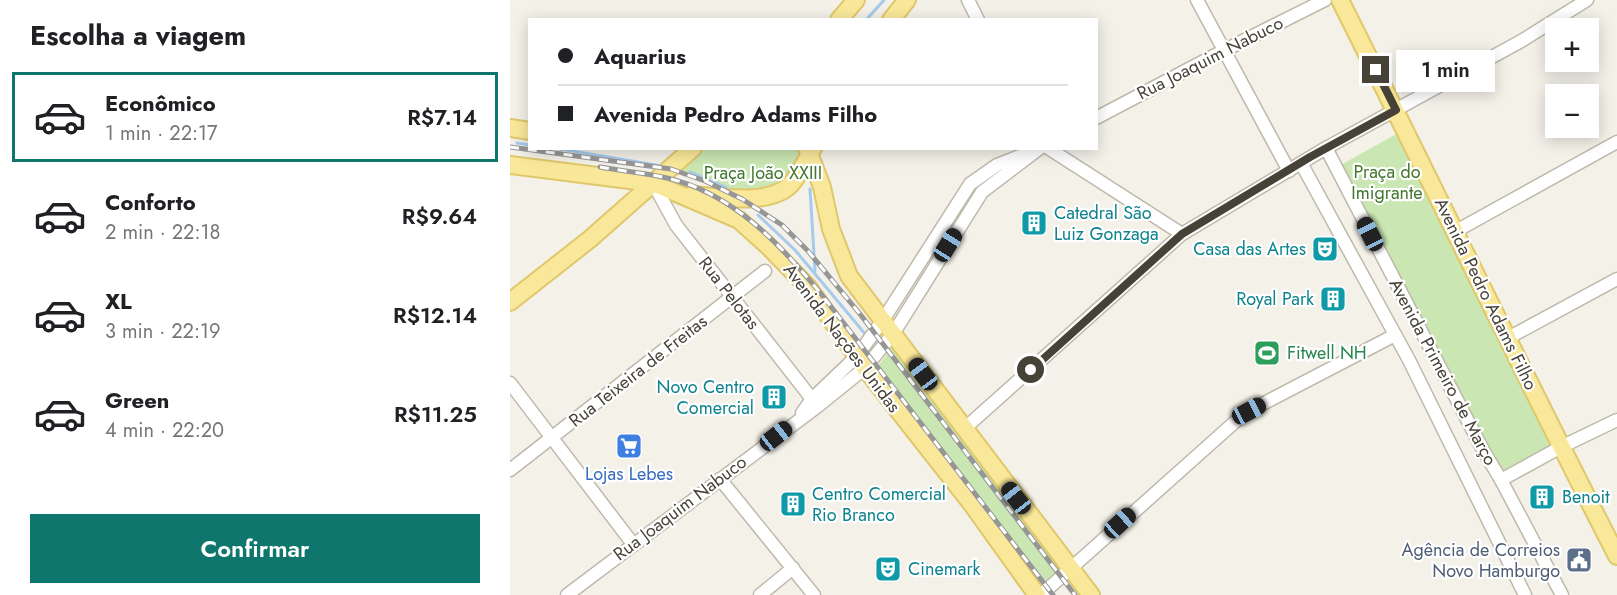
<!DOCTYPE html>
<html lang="pt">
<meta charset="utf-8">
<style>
:root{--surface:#fff;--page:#f6f6f6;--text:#202124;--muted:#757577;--line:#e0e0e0;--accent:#0f766e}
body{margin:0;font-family:Jost,sans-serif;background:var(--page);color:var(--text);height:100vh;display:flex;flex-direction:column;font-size:22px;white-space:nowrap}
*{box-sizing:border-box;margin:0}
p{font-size:20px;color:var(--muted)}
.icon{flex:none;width:33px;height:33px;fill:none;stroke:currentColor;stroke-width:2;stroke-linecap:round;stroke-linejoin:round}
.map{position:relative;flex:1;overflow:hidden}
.panel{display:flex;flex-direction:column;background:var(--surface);width:510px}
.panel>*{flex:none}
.hud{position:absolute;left:18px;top:18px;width:570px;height:132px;border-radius:0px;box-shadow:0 3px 15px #0003;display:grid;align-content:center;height:132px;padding:0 30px;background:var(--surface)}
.tools{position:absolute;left:1035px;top:18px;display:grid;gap:12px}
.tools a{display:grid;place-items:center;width:54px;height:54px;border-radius:0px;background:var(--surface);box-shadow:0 3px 15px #0003;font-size:30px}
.end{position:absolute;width:27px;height:27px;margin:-14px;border:8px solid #464237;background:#fff;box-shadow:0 0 0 3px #fff}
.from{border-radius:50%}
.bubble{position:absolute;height:42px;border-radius:0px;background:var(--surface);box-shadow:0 3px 15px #0003;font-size:20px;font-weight:600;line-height:42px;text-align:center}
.car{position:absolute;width:18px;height:36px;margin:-18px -9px;border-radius:8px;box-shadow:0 0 4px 2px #0007;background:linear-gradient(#222 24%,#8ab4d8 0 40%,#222 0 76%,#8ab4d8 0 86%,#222 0)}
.hud b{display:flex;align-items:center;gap:21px;height:57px;font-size:22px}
.hud b+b{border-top:2px solid var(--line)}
.hud i{width:15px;height:15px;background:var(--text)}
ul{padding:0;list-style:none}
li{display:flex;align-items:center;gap:18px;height:90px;margin:0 12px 9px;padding:0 18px;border:3px solid transparent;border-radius:0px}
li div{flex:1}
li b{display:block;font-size:22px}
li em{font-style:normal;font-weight:600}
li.selected{border-color:var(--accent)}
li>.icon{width:54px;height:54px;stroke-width:1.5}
h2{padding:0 30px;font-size:27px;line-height:72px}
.button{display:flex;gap:12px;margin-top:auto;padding:12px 30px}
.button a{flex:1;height:69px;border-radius:0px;background:var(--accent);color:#fff;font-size:24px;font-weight:600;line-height:69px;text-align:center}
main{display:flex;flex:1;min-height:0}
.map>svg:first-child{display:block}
</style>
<main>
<section class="panel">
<h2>Escolha a viagem</h2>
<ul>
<li class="selected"><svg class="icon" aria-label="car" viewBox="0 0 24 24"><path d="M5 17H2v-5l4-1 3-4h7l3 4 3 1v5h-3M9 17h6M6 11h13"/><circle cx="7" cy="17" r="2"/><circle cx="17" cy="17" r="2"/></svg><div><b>Econômico</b><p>1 min · 22:17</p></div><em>R$7.14</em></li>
<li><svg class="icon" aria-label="car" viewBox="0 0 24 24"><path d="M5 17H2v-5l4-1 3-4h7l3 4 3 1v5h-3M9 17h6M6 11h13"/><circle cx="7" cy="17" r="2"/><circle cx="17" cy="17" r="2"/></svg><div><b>Conforto</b><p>2 min · 22:18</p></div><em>R$9.64</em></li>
<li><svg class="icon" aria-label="car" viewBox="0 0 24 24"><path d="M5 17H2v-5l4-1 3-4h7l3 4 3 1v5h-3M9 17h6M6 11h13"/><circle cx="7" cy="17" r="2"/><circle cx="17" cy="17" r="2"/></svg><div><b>XL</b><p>3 min · 22:19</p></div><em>R$12.14</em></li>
<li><svg class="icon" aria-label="car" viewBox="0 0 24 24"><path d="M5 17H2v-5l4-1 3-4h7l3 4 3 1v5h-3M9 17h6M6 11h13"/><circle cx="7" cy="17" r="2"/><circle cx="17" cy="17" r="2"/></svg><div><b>Green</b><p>4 min · 22:20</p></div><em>R$11.25</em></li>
</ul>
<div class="button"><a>Confirmar</a></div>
</section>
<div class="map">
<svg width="1107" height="595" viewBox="0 0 1107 595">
<rect width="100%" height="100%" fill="#f3f1e8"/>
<g fill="#cae6b2">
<polygon points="890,132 1047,446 995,473 976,448 829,166"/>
<path d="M297,148L280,185L228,197C208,181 184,173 159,169L183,149Z"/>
<polygon points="385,344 554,572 540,587 365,370"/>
</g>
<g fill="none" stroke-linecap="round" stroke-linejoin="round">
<g stroke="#a6caed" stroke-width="3">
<polyline points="356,20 374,0"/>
<polyline points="7,143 20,145"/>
<polyline points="44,148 152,166"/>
<polyline points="180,172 217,188"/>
<polyline points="300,189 305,271"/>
<polyline points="248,215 285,250 356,335"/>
</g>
<defs>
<g id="minor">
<polyline points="458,0 468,20"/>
<polyline points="687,0 779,171"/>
<polyline points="586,118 713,51 815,0"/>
<polyline points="538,148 672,234"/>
<polyline points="816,148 973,450 991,480 1052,595"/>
<polyline points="791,163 899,360 1015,595"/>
<polyline points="143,183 166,225 302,399"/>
<polyline points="946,231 1107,142"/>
<polyline points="998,338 1107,279"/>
<polyline points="0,383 123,544"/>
<polyline points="292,413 302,399 347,356 373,320 460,184 487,165 515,154"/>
<polyline points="454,429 672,234 816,148 1013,40 1077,0"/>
<polyline points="0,470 255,271"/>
<polyline points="210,479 304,595"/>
<polyline points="991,480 1051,447 1107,420"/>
<polyline points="57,595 308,406 355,368 383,334 472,192 530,148"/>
<polyline points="250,595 283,568"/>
<polyline points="531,595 726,421 739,411 885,335"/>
</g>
<g id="major">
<path d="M830,0C923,185 1012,372 1107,556"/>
<polyline points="329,20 346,0"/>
<polyline points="381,20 397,0"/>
<polyline points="0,128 20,131"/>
<polyline points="297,148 312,187 321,229 339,276 581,595"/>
<polyline points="0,165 143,183 229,220 258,246 298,287 355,368 461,503 527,595"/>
<path d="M182,195C210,197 261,206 281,184C290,174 296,160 303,148"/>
<polyline points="0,302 80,239 183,148"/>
</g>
</defs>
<use href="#minor" stroke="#beb9ab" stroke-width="15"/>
<use href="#major" stroke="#dfc76a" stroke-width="20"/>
<use href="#minor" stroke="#fff" stroke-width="12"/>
<use href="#major" stroke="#fae89a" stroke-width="16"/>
<defs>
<g id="rail">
<polyline points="0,147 161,169 195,181 232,199 272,225 298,251 350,314 565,595"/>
<path d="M90,167C112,171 135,173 157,178C223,193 271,245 312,295L543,595"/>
</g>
</defs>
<use href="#rail" stroke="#969696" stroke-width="5"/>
<use href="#rail" stroke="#fff" stroke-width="3" stroke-dasharray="9" stroke-linecap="butt"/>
</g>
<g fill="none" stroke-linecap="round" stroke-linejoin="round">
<polyline stroke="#464237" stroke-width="8" points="521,370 672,234 800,157 886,110 866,70"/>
</g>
<defs>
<symbol id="building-square" viewBox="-11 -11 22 22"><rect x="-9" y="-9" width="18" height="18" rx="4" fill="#0f9aa8" stroke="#fff"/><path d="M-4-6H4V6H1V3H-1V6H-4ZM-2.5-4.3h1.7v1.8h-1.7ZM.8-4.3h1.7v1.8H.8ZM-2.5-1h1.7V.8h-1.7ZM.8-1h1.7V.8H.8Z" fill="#fff"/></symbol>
<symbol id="theatre-square" viewBox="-11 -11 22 22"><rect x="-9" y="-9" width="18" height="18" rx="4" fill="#0f9aa8" stroke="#fff"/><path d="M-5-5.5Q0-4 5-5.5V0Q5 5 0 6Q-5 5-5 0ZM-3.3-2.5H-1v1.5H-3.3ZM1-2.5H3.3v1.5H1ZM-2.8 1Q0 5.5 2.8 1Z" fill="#fff"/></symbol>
<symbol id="stadium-square" viewBox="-11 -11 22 22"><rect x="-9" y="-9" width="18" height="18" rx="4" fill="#2e9e5b" stroke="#fff"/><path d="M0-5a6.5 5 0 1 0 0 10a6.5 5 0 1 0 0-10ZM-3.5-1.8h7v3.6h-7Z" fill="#fff"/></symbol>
<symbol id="supermarket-square" viewBox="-11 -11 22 22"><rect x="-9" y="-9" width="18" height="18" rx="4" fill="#3f7fe0" stroke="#fff"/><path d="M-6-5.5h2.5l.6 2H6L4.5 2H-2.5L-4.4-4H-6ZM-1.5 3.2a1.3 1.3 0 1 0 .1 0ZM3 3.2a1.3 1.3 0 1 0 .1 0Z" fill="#fff"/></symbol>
<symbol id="civic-square" viewBox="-11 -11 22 22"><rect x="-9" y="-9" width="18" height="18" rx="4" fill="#5c6f8a" stroke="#fff"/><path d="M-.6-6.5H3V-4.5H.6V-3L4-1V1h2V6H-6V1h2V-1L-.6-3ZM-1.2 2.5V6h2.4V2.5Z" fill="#fff"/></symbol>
</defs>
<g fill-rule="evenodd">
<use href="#building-square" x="509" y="208" width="30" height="30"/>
<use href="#theatre-square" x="800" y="234" width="30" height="30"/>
<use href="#building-square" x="808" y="284" width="30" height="30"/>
<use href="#stadium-square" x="742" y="338" width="30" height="30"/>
<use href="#building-square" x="249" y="382" width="30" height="30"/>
<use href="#supermarket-square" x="104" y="431" width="30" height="30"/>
<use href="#building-square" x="1017" y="482" width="30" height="30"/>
<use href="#building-square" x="268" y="489" width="30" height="30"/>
<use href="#civic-square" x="1054" y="545" width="30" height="30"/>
<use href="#theatre-square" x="363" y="554" width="30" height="30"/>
</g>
<g text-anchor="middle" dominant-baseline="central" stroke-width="4.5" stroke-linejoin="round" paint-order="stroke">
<g font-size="18" fill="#464237" stroke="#fff">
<text transform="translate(700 58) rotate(-27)">Rua Joaquim Nabuco</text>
<text transform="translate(219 293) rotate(52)">Rua Pelotas</text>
<text transform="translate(976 294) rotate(64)">Avenida Pedro Adams Filho</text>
<text transform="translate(332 338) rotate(53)">Avenida Nações Unidas</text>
<text transform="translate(128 371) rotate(-38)">Rua Teixeira de Freitas</text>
<text transform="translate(933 372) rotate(62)">Avenida Primeiro de Março</text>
<text transform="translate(170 508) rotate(-37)">Rua Joaquim Nabuco</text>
</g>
<g font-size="18" fill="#41762c" stroke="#fff">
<text x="877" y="172">Praça do<tspan x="877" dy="21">Imigrante</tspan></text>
<text x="253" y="173">Praça João XXIII</text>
</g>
<g font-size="18" fill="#0d838f" stroke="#fff" text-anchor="start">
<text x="544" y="213">Catedral São<tspan x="544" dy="21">Luiz Gonzaga</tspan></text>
<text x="796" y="249" text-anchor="end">Casa das Artes</text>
<text x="804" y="299" text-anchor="end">Royal Park</text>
<text x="244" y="387" text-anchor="end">Novo Centro<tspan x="244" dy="21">Comercial</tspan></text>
<text x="302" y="494">Centro Comercial<tspan x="302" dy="21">Rio Branco</tspan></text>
<text x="1052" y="497">Benoit</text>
<text x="398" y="569">Cinemark</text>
</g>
<g font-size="18" fill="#27864d" stroke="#fff" text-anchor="start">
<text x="777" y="353">Fitwell NH</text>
</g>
<g font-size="18" fill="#366cbe" stroke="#fff">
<text x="119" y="474">Lojas Lebes</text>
</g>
<g font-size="18" fill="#4e5e75" stroke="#fff" text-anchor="end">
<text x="1050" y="550">Agência de Correios<tspan x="1050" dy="21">Novo Hamburgo</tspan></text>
</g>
</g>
</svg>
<div class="tools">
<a>+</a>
<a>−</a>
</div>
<i class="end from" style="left:521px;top:370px"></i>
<i class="end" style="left:866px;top:70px"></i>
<div class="bubble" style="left:886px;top:50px;width:99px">1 min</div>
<i class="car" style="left:860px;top:234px;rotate:333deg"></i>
<i class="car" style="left:438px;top:245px;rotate:32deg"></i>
<i class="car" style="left:413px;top:374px;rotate:323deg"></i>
<i class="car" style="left:739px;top:411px;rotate:62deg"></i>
<i class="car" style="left:266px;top:436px;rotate:52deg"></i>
<i class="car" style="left:506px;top:498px;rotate:322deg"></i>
<i class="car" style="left:610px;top:523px;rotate:48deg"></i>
<div class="hud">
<b><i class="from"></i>Aquarius</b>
<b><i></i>Avenida Pedro Adams Filho</b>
</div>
</div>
</main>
